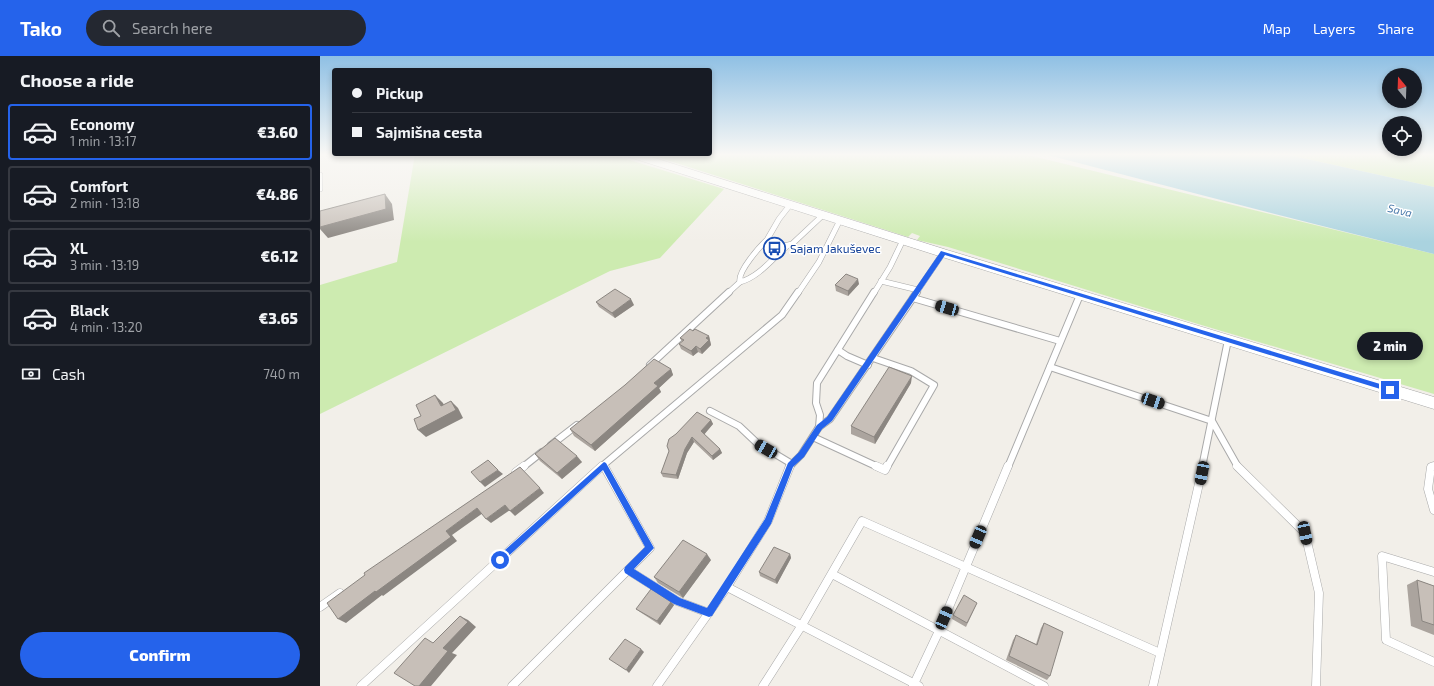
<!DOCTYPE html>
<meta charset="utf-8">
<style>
:root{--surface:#171b24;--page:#242831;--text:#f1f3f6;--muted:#9ea1a6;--line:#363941;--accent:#2563eb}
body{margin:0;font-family:"Exo 2",sans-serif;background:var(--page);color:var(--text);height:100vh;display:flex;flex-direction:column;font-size:15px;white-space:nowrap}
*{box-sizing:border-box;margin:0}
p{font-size:13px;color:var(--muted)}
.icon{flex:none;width:22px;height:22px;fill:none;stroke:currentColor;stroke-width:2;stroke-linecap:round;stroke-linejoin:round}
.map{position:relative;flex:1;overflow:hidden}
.details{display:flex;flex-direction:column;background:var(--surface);width:320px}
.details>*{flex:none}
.hud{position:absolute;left:12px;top:12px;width:380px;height:88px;border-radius:4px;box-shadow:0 2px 6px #0003;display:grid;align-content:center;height:88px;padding:0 20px;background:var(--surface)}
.needle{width:26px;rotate:341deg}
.controls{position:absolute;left:1062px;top:12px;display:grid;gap:8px}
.controls a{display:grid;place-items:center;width:40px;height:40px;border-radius:50%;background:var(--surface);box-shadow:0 2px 6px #0003;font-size:20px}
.end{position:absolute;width:18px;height:18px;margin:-9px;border:5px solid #2563eb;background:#fff;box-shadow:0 0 0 2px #fff}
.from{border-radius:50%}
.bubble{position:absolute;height:28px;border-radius:14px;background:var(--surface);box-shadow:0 2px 6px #0003;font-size:13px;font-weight:800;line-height:28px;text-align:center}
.car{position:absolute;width:12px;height:24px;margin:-12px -6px;border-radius:5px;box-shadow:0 0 3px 1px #0007;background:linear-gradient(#222 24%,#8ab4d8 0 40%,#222 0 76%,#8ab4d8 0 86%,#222 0)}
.hud b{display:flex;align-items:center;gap:14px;height:38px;font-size:15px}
.hud b+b{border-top:1px solid var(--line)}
.hud i{width:10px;height:10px;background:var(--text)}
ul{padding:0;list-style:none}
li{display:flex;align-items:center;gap:12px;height:56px;margin:0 8px 6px;padding:0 12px;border:2px solid var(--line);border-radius:4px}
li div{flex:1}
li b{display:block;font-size:15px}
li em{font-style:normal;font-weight:800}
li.active{border-color:var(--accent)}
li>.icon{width:36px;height:36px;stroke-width:1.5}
h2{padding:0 20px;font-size:18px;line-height:48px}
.pay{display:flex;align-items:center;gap:10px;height:44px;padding:0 20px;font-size:15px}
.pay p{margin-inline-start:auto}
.primary-button{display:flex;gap:8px;margin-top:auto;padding:8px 20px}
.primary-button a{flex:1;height:46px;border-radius:24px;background:var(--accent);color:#fff;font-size:16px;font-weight:800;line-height:46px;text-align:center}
header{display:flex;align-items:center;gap:24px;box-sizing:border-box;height:56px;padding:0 20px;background:var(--accent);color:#fff}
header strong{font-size:19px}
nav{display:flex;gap:22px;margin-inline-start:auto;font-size:14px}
.search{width:280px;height:36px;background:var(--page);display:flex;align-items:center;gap:10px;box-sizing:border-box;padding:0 14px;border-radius:22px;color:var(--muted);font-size:15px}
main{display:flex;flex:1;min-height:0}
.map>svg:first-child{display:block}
</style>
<header>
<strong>Tako</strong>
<div class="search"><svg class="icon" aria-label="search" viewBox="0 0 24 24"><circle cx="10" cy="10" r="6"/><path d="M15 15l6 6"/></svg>Search here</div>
<nav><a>Map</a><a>Layers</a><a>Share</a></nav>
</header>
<main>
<section class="details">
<h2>Choose a ride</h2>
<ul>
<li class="active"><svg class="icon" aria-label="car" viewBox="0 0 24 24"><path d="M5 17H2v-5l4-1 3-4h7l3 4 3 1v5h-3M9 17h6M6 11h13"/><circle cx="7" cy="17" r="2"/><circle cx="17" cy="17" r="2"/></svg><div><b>Economy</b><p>1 min · 13:17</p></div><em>€3.60</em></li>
<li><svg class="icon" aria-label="car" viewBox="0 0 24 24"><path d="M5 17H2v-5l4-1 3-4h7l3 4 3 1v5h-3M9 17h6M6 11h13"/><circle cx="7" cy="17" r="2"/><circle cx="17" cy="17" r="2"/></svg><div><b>Comfort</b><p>2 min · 13:18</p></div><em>€4.86</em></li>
<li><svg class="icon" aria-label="car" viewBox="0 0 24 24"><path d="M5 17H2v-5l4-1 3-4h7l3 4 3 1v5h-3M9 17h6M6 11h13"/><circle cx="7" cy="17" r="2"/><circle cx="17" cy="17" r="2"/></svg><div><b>XL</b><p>3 min · 13:19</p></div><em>€6.12</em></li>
<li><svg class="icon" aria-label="car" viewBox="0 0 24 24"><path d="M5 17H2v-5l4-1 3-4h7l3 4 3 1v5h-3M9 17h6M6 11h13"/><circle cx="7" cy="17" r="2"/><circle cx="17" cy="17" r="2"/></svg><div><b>Black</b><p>4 min · 13:20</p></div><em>€3.65</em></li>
</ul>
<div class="pay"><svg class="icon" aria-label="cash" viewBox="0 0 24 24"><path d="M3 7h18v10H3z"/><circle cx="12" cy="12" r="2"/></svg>Cash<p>740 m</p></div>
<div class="primary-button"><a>Confirm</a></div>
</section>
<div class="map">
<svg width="1114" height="630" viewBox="0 0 1114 630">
<rect width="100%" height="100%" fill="#f2efe9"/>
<g fill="#cdebb0">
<polygon points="95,98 290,98 404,133 340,202 290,215 0,358 0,229 77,206"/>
<polygon points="328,98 704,98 1114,198 1114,338 878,268 628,191 597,184 600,180 592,177 588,181"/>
<polygon points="964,98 1114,98 1114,131"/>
</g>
<path fill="#aad3df" d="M724,98H964L1114,131V198C984,166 854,132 724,98Z"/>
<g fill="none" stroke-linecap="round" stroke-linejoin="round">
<defs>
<g id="service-far2">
<polyline points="0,119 0,133"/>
<polyline points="470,149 459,163 448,182 449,186 464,190 472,188 503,159"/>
<path d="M448,183C440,190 417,216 420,226C439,221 453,202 467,190"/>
<polyline points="561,225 598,234"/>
<polyline points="408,237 420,226"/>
<polyline points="478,237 499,206 520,164"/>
<polyline points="554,237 570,211 583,184"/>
<polyline points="596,237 623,197"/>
</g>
<g id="service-far1">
<polyline points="593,242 740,285"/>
<polyline points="518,294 527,300 548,309"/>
<polyline points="553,302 591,315 614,329 567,411"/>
<polyline points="330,309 409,236"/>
<polyline points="730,311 892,365 918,411"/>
<polyline points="390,355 419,370 437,387 472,408"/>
<polyline points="499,371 510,363 597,236"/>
<polyline points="493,381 558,411"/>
<polyline points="231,389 257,369"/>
<polyline points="284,409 285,411"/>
<polyline points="203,411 222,396"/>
<polyline points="281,411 462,259 478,236"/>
<polyline points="469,411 481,399 499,371 500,359 496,347 497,327 554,236"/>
<polyline points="688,411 760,239"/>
<polyline points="882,411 908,284"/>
<polyline points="1112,411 1114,410"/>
</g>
<g id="service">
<polyline points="556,410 565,414 567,410"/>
<polyline points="917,410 985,477 999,537 996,630"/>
<polyline points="1114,410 1111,411 1108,433 1114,454"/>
<polyline points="196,416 204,410"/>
<polyline points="308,514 357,545 389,557"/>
<polyline points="1114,516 1062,500 1066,584 1114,606"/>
<polyline points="512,518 724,630"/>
<polyline points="407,531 599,630"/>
<polyline points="0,551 20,537"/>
<polyline points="41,630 282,410"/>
<polyline points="192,630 330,492 284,410"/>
<polyline points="337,630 407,531 448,465 470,410"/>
<polyline points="443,630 482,569 542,465 840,597"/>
<polyline points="593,630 619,575 688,410"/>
<polyline points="833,630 883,410"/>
</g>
<polygon id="tertiary" points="305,98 322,98 627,194 1114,341 1114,353 619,200 306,100"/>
</defs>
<use href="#service-far2" stroke="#a9a9a9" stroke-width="6"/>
<use href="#service-far1" stroke="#a9a9a9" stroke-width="8"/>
<use href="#service" stroke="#a9a9a9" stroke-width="9"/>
<use href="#tertiary" stroke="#a9a9a9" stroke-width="1"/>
<use href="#service-far2" stroke="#fff" stroke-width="5"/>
<use href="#service-far1" stroke="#fff" stroke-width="6"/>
<use href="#service" stroke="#fff" stroke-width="8"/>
<use href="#tertiary" fill="#fff" fill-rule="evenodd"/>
</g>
<g fill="#aba49e">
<polygon points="539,228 528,240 516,235 515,229"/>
<polygon points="276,246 314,249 295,262 279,251"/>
<polygon points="373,275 389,280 391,289 382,298 378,296 373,300 361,293 359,288 362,286 360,282"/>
<polygon points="351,313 353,319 339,332 341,336 275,395 254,380 250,373"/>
<polygon points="591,327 555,388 531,378 531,370"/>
<polygon points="391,364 393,368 384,378 400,393 402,397 393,404 374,386 367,397 358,423 343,421 341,417 356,378"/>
<polygon points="215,398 262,406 242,423 220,405"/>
<polygon points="470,498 471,502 457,528 440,520 439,516"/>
<polygon points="391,504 363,542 338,527 334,521"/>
<polygon points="1097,524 1114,530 1114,579 1091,570 1087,529"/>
<polygon points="351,546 354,549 340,569 320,556 316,553"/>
<polygon points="657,547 646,571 632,563 633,559"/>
<polygon points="724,567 730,620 727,624 686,604 693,584 696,579 716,588 721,572"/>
</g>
<g fill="#8b8681">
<polygon points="65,138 72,148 74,164 8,182 0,173 0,171"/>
<polygon points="538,223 539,228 528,240 528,235"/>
<polygon points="311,243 314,249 295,262 292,257"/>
<polygon points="389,280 391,289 382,298 380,293 386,282"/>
<polygon points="376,290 378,296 373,300 371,295"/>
<polygon points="351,313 353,319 339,332 341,336 275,395 271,389 334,327"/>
<polygon points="592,320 591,327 555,388 554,381"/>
<polygon points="115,339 123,347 128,358 121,350"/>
<polygon points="131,345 138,352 143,362 106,381 98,374"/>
<polygon points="391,364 393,368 383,380 381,375"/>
<polygon points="372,381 374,386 367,397 358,423 356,419 365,393"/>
<polygon points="400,393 402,397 393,404 392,400"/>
<polygon points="257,400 262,406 242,423 237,417"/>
<polygon points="178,414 183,418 165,431 160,426"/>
<polygon points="220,432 224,437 195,460 190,455"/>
<polygon points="185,449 190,454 171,467 166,463"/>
<polygon points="157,452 163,457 132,479 137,485 63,540 62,539 26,567 18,563 126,475"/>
<polygon points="387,498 391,504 363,542 359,536"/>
<polygon points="470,498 471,502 457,528 455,524"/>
<polygon points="351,546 354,549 340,569 337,565"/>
<polygon points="140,560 148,564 156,571 132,597 137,599 111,630 99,630"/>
<polygon points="321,593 324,596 309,617 306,614"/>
</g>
<g fill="#c7bfb8" stroke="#8b8681">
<polygon points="65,138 66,153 0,171 0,155"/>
<polygon points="526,218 538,223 528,235 515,229"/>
<polygon points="295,233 311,243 292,257 276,246"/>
<polygon points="370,273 373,275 375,273 389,280 386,282 389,284 380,293 376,290 371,295 359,288 364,284 360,282"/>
<polygon points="334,303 351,313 334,327 338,330 271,389 250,373 305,329"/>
<polygon points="569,311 592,320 554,381 531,370"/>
<polygon points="115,339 121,350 131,345 136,354 98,374 94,363 101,360 96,349"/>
<polygon points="377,356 391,364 381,375 400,393 392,400 372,381 365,393 356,419 341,417 349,395 347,390 349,383 356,378"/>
<polygon points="235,382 257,400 237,417 215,398"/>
<polygon points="168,404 178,414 160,426 151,416"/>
<polygon points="200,411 220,432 190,455 185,449 166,463 157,452 126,475 131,481 56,536 55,535 18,563 7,547 45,519 44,517"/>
<polygon points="363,484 387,498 359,536 334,521"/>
<polygon points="454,491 470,498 455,524 439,516"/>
<polygon points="1097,524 1114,530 1114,569 1102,565"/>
<polygon points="331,533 351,546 337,565 316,553"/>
<polygon points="644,539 657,547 647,567 633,559"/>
<polygon points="140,560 148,566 123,592 128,595 99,630 95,630 74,617 105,582 113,587"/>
<polygon points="724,567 743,576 730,620 689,600 696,579 717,589"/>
<polygon points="305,583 321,593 306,614 289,603"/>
</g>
<linearGradient id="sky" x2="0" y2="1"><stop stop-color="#8fc0e4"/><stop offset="0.53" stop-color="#f9f8f5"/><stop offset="1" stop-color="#f9f8f5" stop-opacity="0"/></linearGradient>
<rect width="1114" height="186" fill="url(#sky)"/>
<polygon fill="#2563eb" points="621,195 1070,331 1073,334 1070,336 625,199 512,365 502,373 484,401 473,411 451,468 392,560 389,561 354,548 305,517 304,514 305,511 325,491 283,414 182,506 177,506 177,501 284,406 286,407 334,492 314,513 360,542 387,552 445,463 468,407 479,396 497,369 507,361"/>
<defs>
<symbol id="bus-ring" viewBox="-11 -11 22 22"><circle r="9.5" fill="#fff" stroke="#1a4fb4" stroke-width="1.5"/><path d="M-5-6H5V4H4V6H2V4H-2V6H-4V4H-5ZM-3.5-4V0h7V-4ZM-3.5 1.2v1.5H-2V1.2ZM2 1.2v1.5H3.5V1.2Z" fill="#1a4fb4"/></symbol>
</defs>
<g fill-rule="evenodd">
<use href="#bus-ring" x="442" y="180" width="25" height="25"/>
</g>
<g text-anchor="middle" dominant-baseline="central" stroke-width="3" stroke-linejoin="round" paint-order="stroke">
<g font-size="11" font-style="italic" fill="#4a7aab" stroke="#fff">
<text transform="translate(1080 154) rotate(13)">Sava</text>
</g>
<g font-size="12" fill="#164399" stroke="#fff" text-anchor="start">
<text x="470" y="192">Sajam Jakuševec</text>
</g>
</g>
</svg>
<div class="controls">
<a><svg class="needle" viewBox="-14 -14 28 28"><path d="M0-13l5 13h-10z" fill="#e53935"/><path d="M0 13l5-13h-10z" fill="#9ea1a6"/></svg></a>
<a><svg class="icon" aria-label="locate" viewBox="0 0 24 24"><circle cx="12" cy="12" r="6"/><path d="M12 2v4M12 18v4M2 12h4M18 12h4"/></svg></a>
</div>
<i class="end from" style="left:180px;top:504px"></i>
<i class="end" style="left:1070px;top:334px"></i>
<div class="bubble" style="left:1037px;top:276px;width:66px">2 min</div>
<i class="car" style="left:627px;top:252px;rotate:286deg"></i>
<i class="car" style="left:833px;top:345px;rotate:109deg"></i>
<i class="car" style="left:446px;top:393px;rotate:300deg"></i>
<i class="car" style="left:882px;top:417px;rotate:191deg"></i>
<i class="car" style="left:985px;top:477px;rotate:168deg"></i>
<i class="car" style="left:658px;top:481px;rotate:203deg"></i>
<i class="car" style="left:624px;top:562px;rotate:23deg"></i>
<div class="hud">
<b><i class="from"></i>Pickup</b>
<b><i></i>Sajmišna cesta</b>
</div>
</div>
</main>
